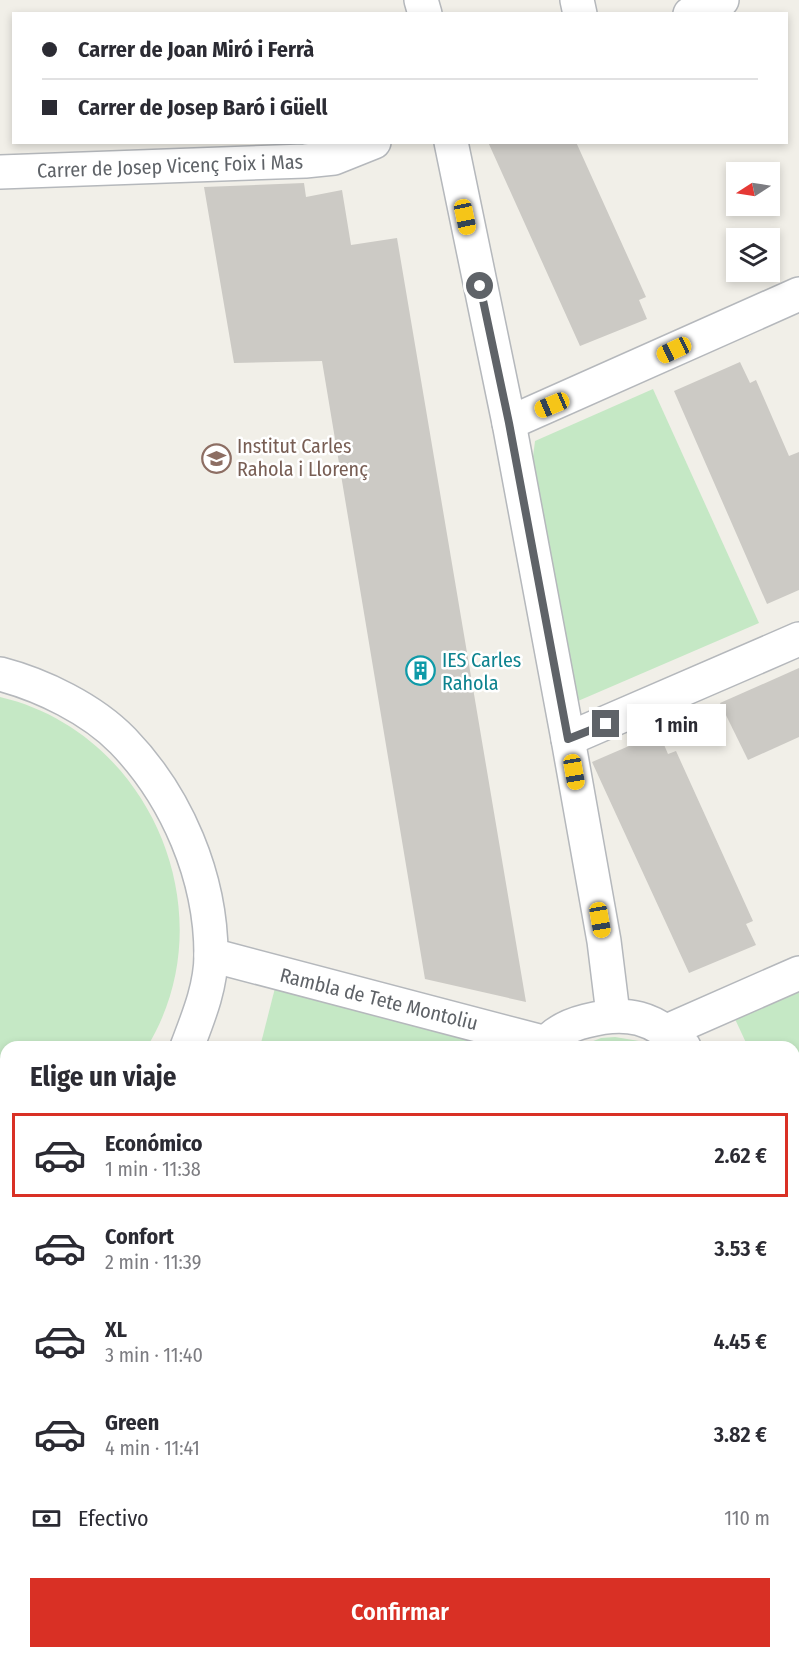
<!DOCTYPE html>
<html lang="es">
<meta charset="utf-8">
<style>
:root{--surface:#fff;--page:#f2f2f3;--text:#2b2b33;--muted:#7c7c81;--line:#e1e1e2;--accent:#d93025}
body{margin:0;font-family:"Fira Sans Condensed",sans-serif;background:var(--page);color:var(--text);height:100vh;display:flex;flex-direction:column;font-size:22px;white-space:nowrap}
*{box-sizing:border-box;margin:0}
p{font-size:20px;color:var(--muted)}
.icon{flex:none;width:33px;height:33px;fill:none;stroke:currentColor;stroke-width:2;stroke-linecap:round;stroke-linejoin:round}
.map{position:relative;flex:1;overflow:hidden}
.drawer{position:absolute;left:0px;top:1041px;width:800px;height:618px;display:flex;flex-direction:column;background:var(--surface);border-radius:18px 18px 0 0;box-shadow:0 3px 9px #0003}
.drawer>*{flex:none}
.banner{position:absolute;left:12px;top:12px;width:776px;height:132px;border-radius:0px;box-shadow:0 3px 9px #0003;display:grid;align-content:center;height:132px;padding:0 30px;background:var(--surface)}
.needle{width:39px;rotate:258deg}
.controls{position:absolute;left:726px;top:162px;display:grid;gap:12px}
.controls a{display:grid;place-items:center;width:54px;height:54px;border-radius:0px;background:var(--surface);box-shadow:0 3px 9px #0003;font-size:30px}
.end{position:absolute;width:27px;height:27px;margin:-14px;border:8px solid #5f6368;background:#fff;box-shadow:0 0 0 3px #fff}
.from{border-radius:50%}
.bubble{position:absolute;height:42px;border-radius:0px;background:var(--surface);box-shadow:0 3px 9px #0003;font-size:20px;font-weight:600;line-height:42px;text-align:center}
.car{position:absolute;width:18px;height:36px;margin:-18px -9px;border-radius:8px;box-shadow:0 0 4px 2px #0007;background:linear-gradient(#f5c518 24%,#345 0 40%,#f5c518 0 76%,#345 0 86%,#f5c518 0)}
.banner b{display:flex;align-items:center;gap:21px;height:57px;font-size:22px}
.banner b+b{border-top:2px solid var(--line)}
.banner i{width:15px;height:15px;background:var(--text)}
ul{padding:0;list-style:none}
li{display:flex;align-items:center;gap:18px;height:84px;margin:0 12px 9px;padding:0 18px;border:3px solid transparent;border-radius:0px}
li div{flex:1}
li b{display:block;font-size:22px}
li em{font-style:normal;font-weight:600}
li.on{border-color:var(--accent)}
li>.icon{width:54px;height:54px;stroke-width:1.5}
h2{padding:0 30px;font-size:27px;line-height:72px}
.pay{display:flex;align-items:center;gap:15px;height:66px;padding:0 30px;font-size:22px}
.pay p{margin-inline-start:auto}
.cta{display:flex;gap:12px;margin-top:auto;padding:12px 30px}
.cta a{flex:1;height:69px;border-radius:0px;background:var(--accent);color:#fff;font-size:24px;font-weight:600;line-height:69px;text-align:center}
.map>svg:first-child{display:block}
</style>
<div class="map">
<svg width="799" height="1659" viewBox="0 0 799 1659">
<rect width="100%" height="100%" fill="#f1efe8"/>
<g fill="#c5e8c5">
<polygon points="653,389 759,623 578,701 531,472 535,441"/>
<path d="M0,697C151,732 228,915 147,1047H6V1174L0,1176Z"/>
<polygon points="275,988 483,1041 481,1047 260,1047"/>
<polygon points="799,990 799,1065 794,1068 794,1047 748,1047 735,1019"/>
<polygon points="615,1037 639,1041 653,1047 578,1047 601,1038"/>
<polygon points="799,1114 799,1192 794,1195 794,1116"/>
</g>
<g fill="#cccac5">
<polygon points="488,142 576,142 646,297 639,300 647,319 580,346"/>
<polygon points="304,183 306,197 342,190 351,245 397,238 526,1002 425,979 322,361 234,363 204,187"/>
<polygon points="740,362 750,383 756,380 789,456 799,452 799,590 767,604 674,391"/>
<polygon points="799,668 799,737 748,760 720,703"/>
<polygon points="659,733 668,754 676,751 753,921 746,924 756,945 689,973 592,762"/>
</g>
<g fill="none" stroke-linecap="round" stroke-linejoin="round">
<defs>
<g id="street">
<polyline points="421,0 425,14"/>
<polyline points="577,0 580,14"/>
<polyline points="690,14 722,0"/>
<polyline points="451,142 509,423 568,739 604,941 613,1014"/>
<polyline points="0,172 305,161 334,158 374,142"/>
<polyline points="509,423 799,294"/>
<path d="M0,674C42,685 92,709 123,741C177,797 211,877 211,955C211,987 198,1018 187,1047"/>
<polyline points="568,739 799,639"/>
<polyline points="211,955 546,1043"/>
<polyline points="667,1031 799,973"/>
<path d="M543,1047C553,1033 570,1025 586,1021C627,1010 654,1017 684,1047"/>
<polyline points="794,1084 799,1081"/>
<polyline points="0,1198 6,1196"/>
<polyline points="794,1485 799,1497"/>
<polyline points="293,1653 295,1659"/>
</g>
</defs>
<use href="#street" stroke="#b5b8bc" stroke-width="36"/>
<use href="#street" stroke="#fff" stroke-width="33"/>
</g>
<g fill="none" stroke-linecap="round" stroke-linejoin="round">
<polyline stroke="#5f6368" stroke-width="8" points="480,286 509,423 568,739 606,724"/>
</g>
<defs>
<symbol id="school-ring" viewBox="-11 -11 22 22"><circle r="9.5" fill="#fff" stroke="#8d6e63" stroke-width="1.5"/><path d="M0-5L7-2L0 1L-7-2ZM-4 1L0 2.5L4 1V4Q0 6-4 4Z" fill="#8d6e63"/></symbol>
<symbol id="building-ring" viewBox="-11 -11 22 22"><circle r="9.5" fill="#fff" stroke="#0f9aa8" stroke-width="1.5"/><path d="M-4-6H4V6H1V3H-1V6H-4ZM-2.5-4.3h1.7v1.8h-1.7ZM.8-4.3h1.7v1.8H.8ZM-2.5-1h1.7V.8h-1.7ZM.8-1h1.7V.8H.8Z" fill="#0f9aa8"/></symbol>
</defs>
<g fill-rule="evenodd">
<use href="#school-ring" x="200" y="442" width="33" height="33"/>
<use href="#building-ring" x="404" y="654" width="33" height="33"/>
</g>
<g text-anchor="middle" dominant-baseline="central" stroke-width="5" stroke-linejoin="round" paint-order="stroke">
<g font-size="20" fill="#5f6368" stroke="#fff">
<text transform="translate(170 166) rotate(-2)">Carrer de Josep Vicenç Foix i Mas</text>
<text transform="translate(379 999) rotate(14)">Rambla de Tete Montoliu</text>
</g>
<g font-size="20" fill="#785e54" stroke="#fff" text-anchor="start">
<text x="237" y="446">Institut Carles<tspan x="237" dy="23">Rahola i Llorenç</tspan></text>
</g>
<g font-size="20" fill="#0d838f" stroke="#fff" text-anchor="start">
<text x="442" y="660">IES Carles<tspan x="442" dy="23">Rahola</tspan></text>
</g>
</g>
</svg>
<div class="controls">
<a><svg class="needle" viewBox="-14 -14 28 28"><path d="M0-13l5 13h-10z" fill="#e53935"/><path d="M0 13l5-13h-10z" fill="#7c7c81"/></svg></a>
<a><svg class="icon" aria-label="layers" viewBox="0 0 24 24"><path d="M12 4l9 5-9 5-9-5zM3 14l9 5 9-5"/></svg></a>
</div>
<i class="end from" style="left:480px;top:286px"></i>
<i class="end" style="left:606px;top:724px"></i>
<div class="bubble" style="left:627px;top:704px;width:99px">1 min</div>
<i class="car" style="left:465px;top:217px;rotate:168deg"></i>
<i class="car" style="left:674px;top:350px;rotate:245deg"></i>
<i class="car" style="left:552px;top:405px;rotate:247deg"></i>
<i class="car" style="left:574px;top:772px;rotate:170deg"></i>
<i class="car" style="left:600px;top:920px;rotate:170deg"></i>
<div class="banner">
<b><i class="from"></i>Carrer de Joan Miró i Ferrà</b>
<b><i></i>Carrer de Josep Baró i Güell</b>
</div>
<section class="drawer">
<h2>Elige un viaje</h2>
<ul>
<li class="on"><svg class="icon" aria-label="car" viewBox="0 0 24 24"><path d="M5 17H2v-5l4-1 3-4h7l3 4 3 1v5h-3M9 17h6M6 11h13"/><circle cx="7" cy="17" r="2"/><circle cx="17" cy="17" r="2"/></svg><div><b>Económico</b><p>1 min · 11:38</p></div><em>2.62 €</em></li>
<li><svg class="icon" aria-label="car" viewBox="0 0 24 24"><path d="M5 17H2v-5l4-1 3-4h7l3 4 3 1v5h-3M9 17h6M6 11h13"/><circle cx="7" cy="17" r="2"/><circle cx="17" cy="17" r="2"/></svg><div><b>Confort</b><p>2 min · 11:39</p></div><em>3.53 €</em></li>
<li><svg class="icon" aria-label="car" viewBox="0 0 24 24"><path d="M5 17H2v-5l4-1 3-4h7l3 4 3 1v5h-3M9 17h6M6 11h13"/><circle cx="7" cy="17" r="2"/><circle cx="17" cy="17" r="2"/></svg><div><b>XL</b><p>3 min · 11:40</p></div><em>4.45 €</em></li>
<li><svg class="icon" aria-label="car" viewBox="0 0 24 24"><path d="M5 17H2v-5l4-1 3-4h7l3 4 3 1v5h-3M9 17h6M6 11h13"/><circle cx="7" cy="17" r="2"/><circle cx="17" cy="17" r="2"/></svg><div><b>Green</b><p>4 min · 11:41</p></div><em>3.82 €</em></li>
</ul>
<div class="pay"><svg class="icon" aria-label="cash" viewBox="0 0 24 24"><path d="M3 7h18v10H3z"/><circle cx="12" cy="12" r="2"/></svg>Efectivo<p>110 m</p></div>
<div class="cta"><a>Confirmar</a></div>
</section>
</div>
